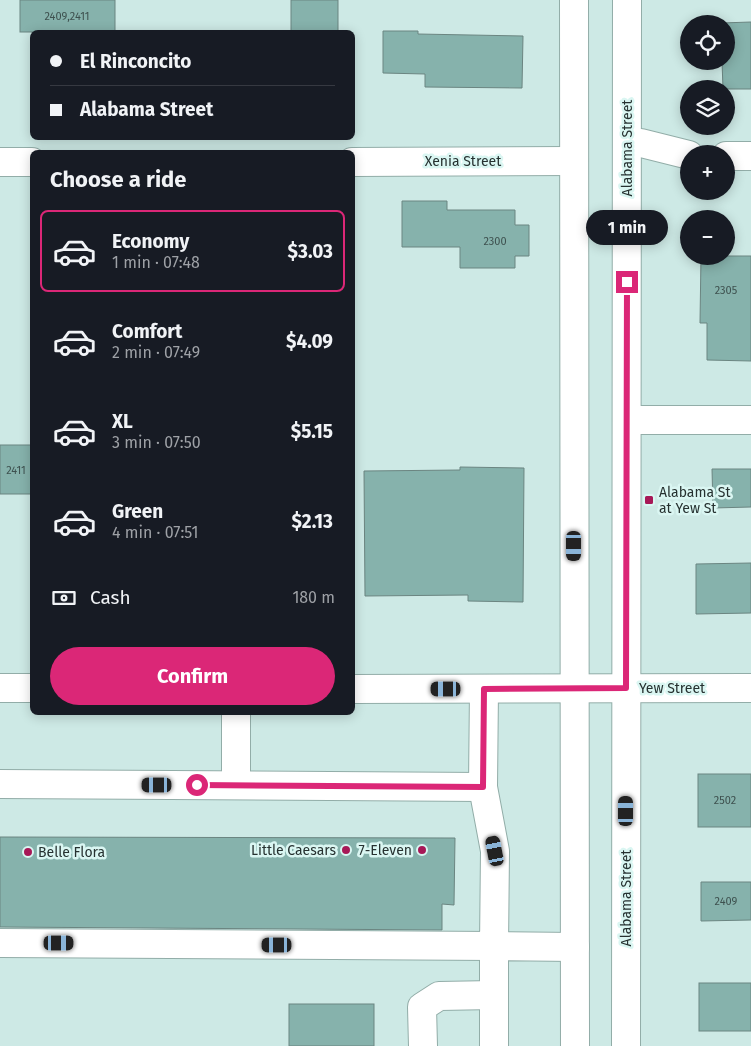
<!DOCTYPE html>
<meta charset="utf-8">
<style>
:root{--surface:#171b24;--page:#20242c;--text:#f1f3f6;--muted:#9ea1a6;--line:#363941;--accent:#db2777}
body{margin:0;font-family:"Fira Sans",sans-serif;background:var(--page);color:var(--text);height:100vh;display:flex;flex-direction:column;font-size:19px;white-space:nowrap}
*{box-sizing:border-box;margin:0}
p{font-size:16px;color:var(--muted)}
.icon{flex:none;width:28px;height:28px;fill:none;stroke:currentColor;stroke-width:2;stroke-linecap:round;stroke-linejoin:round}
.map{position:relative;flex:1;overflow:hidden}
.sheet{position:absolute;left:30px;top:150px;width:325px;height:565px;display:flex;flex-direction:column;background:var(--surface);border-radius:8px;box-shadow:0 2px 12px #0003}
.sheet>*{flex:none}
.top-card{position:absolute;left:30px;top:30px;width:325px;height:110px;border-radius:8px;box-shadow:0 2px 12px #0003;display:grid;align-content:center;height:110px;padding:0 20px;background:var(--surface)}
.controls{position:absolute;left:680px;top:15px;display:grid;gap:10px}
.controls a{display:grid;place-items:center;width:55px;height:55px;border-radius:50%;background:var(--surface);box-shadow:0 2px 12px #0003;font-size:25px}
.end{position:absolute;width:22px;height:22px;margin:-11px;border:6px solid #db2777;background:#fff;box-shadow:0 0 0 2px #fff}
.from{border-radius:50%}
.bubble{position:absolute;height:35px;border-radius:18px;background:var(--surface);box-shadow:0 2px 12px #0003;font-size:16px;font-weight:700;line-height:35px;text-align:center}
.car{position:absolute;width:15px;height:30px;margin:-15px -8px;border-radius:6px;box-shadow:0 0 4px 1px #0007;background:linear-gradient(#222 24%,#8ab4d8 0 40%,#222 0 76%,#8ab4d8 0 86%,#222 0)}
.top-card b{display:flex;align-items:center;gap:18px;height:48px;font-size:19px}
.top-card b+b{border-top:1px solid var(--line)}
.top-card i{width:12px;height:12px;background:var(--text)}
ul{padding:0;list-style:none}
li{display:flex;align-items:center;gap:15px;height:82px;margin:0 10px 8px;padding:0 10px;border:2px solid transparent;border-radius:8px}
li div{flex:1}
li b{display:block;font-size:19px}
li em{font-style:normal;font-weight:700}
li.selected{border-color:var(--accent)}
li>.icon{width:45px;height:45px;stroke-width:1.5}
h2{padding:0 20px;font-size:22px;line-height:60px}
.pay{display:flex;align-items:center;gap:12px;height:55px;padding:0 20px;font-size:19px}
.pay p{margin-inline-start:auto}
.action{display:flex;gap:10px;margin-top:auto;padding:10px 20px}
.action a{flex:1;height:58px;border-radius:30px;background:var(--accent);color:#fff;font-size:20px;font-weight:700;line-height:58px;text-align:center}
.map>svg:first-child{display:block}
</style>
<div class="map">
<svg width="751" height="1046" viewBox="0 0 751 1046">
<rect width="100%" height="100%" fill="#cde9e5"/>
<g fill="#86b2ac" stroke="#6b8581">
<rect x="20" y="0" width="95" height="32"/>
<rect x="291" y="0" width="47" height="32"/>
<polygon points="751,22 751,89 723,89 722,61 726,61 726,24 721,23"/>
<polygon points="383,31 418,31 418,34 523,36 522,88 425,87 425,74 383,73"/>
<polygon points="402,201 447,201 447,210 515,210 515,225 529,225 529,256 515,256 515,268 460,268 460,247 402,247"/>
<polygon points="701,256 751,256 751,361 707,360 707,323 700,323"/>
<rect x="0" y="445" width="32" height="49"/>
<polygon points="460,467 524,468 523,602 468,601 468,595 365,596 364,471 460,470"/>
<polygon points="712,469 751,469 751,507 713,508"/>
<polygon points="751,563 751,613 696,614 696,564"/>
<rect x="698" y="774" width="53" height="53"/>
<polygon points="0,837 455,838 454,905 442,904 442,930 0,927"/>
<polygon points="701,882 751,882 751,920 701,921"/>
<rect x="699" y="983" width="52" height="48"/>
<rect x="289" y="1004" width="85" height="42"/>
</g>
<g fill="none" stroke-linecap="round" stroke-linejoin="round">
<defs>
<g id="minor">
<polyline points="627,143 641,143 689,155"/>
<polyline points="726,156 751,156"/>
<polyline points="0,162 32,162"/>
<polyline points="352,162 574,161"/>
<polyline points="627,420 751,420"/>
<polyline points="0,688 32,688"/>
<polyline points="352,689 751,688"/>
<polyline points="0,784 483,787"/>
<polyline points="236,785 236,712"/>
<polyline points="0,943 494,946 495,851 483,787 484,689"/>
<polyline points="423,1046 422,1007 439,996 494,995"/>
<polyline points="494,1046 494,946 575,947"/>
</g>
<g id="major">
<polyline points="574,0 575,1046"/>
<polyline points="626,1046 627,0"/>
</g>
</defs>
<use href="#minor" stroke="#92ada8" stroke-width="30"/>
<use href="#major" stroke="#92ada8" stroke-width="30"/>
<use href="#minor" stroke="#fff" stroke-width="28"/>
<use href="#major" stroke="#fff" stroke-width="28"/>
</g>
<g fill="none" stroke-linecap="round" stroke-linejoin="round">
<polyline stroke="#db2777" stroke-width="6" points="197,785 483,787 484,689 626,688 627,282"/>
</g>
<g fill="#a71857" stroke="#daf6f2" stroke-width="2">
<rect x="644" y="495" width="10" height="10" rx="2.5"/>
<circle cx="346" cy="850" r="5"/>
<circle cx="422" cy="850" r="5"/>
<circle cx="28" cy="852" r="5"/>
</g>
<g text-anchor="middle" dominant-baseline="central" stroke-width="5" stroke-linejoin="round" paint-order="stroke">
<g font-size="11" fill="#3e514f">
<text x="67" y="16">2409,2411</text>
<text x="495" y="241">2300</text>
<text x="726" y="290">2305</text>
<text x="16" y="470">2411</text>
<text x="725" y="800">2502</text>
<text x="726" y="901">2409</text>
</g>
<g font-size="14" fill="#263130" stroke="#daf6f2">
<text transform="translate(627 148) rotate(-90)">Alabama Street</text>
<text x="463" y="161">Xenia Street</text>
<text x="672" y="688">Yew Street</text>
<text transform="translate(626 898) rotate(-90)">Alabama Street</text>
</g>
<g font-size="14" fill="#263130" stroke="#daf6f2" text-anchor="start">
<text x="659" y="492">Alabama St<tspan x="659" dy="16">at Yew St</tspan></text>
<text x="336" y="850" text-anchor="end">Little Caesars</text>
<text x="412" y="850" text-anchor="end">7-Eleven</text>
<text x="38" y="852">Belle Flora</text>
</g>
</g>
</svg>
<div class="controls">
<a><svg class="icon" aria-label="locate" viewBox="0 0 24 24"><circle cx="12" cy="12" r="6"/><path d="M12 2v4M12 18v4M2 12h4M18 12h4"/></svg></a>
<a><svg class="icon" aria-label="layers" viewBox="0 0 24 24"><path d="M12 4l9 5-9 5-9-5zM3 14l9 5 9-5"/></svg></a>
<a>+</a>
<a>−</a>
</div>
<i class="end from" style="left:197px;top:785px"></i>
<i class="end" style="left:627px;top:282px"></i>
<div class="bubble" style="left:586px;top:210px;width:82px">1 min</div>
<i class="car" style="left:574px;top:546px;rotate:180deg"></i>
<i class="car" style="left:446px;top:689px;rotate:270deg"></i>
<i class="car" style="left:157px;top:785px;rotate:270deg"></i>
<i class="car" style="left:626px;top:811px;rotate:0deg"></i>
<i class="car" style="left:495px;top:851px;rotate:349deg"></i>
<i class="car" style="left:59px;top:943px;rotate:90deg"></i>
<i class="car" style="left:277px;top:945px;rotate:270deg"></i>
<div class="top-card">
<b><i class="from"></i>El Rinconcito</b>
<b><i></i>Alabama Street</b>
</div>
<section class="sheet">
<h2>Choose a ride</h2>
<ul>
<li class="selected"><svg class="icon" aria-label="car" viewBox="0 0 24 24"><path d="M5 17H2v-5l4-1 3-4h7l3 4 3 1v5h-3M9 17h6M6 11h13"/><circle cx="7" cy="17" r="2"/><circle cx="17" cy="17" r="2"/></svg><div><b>Economy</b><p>1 min · 07:48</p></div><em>$3.03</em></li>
<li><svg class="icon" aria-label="car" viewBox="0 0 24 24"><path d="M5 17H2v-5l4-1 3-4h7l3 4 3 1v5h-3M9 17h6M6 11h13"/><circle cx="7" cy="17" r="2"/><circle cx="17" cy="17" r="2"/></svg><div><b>Comfort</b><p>2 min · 07:49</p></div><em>$4.09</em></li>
<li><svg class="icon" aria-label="car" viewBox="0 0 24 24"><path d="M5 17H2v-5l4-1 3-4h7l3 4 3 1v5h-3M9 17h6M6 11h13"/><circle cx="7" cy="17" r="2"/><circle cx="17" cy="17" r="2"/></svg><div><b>XL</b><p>3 min · 07:50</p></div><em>$5.15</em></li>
<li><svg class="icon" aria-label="car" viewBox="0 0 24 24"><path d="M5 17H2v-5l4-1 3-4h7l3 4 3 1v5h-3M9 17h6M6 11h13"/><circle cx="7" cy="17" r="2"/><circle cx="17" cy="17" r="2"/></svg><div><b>Green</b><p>4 min · 07:51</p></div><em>$2.13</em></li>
</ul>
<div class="pay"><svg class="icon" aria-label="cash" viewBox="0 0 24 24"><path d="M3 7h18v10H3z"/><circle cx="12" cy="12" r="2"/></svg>Cash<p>180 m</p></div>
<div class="action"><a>Confirm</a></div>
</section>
</div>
